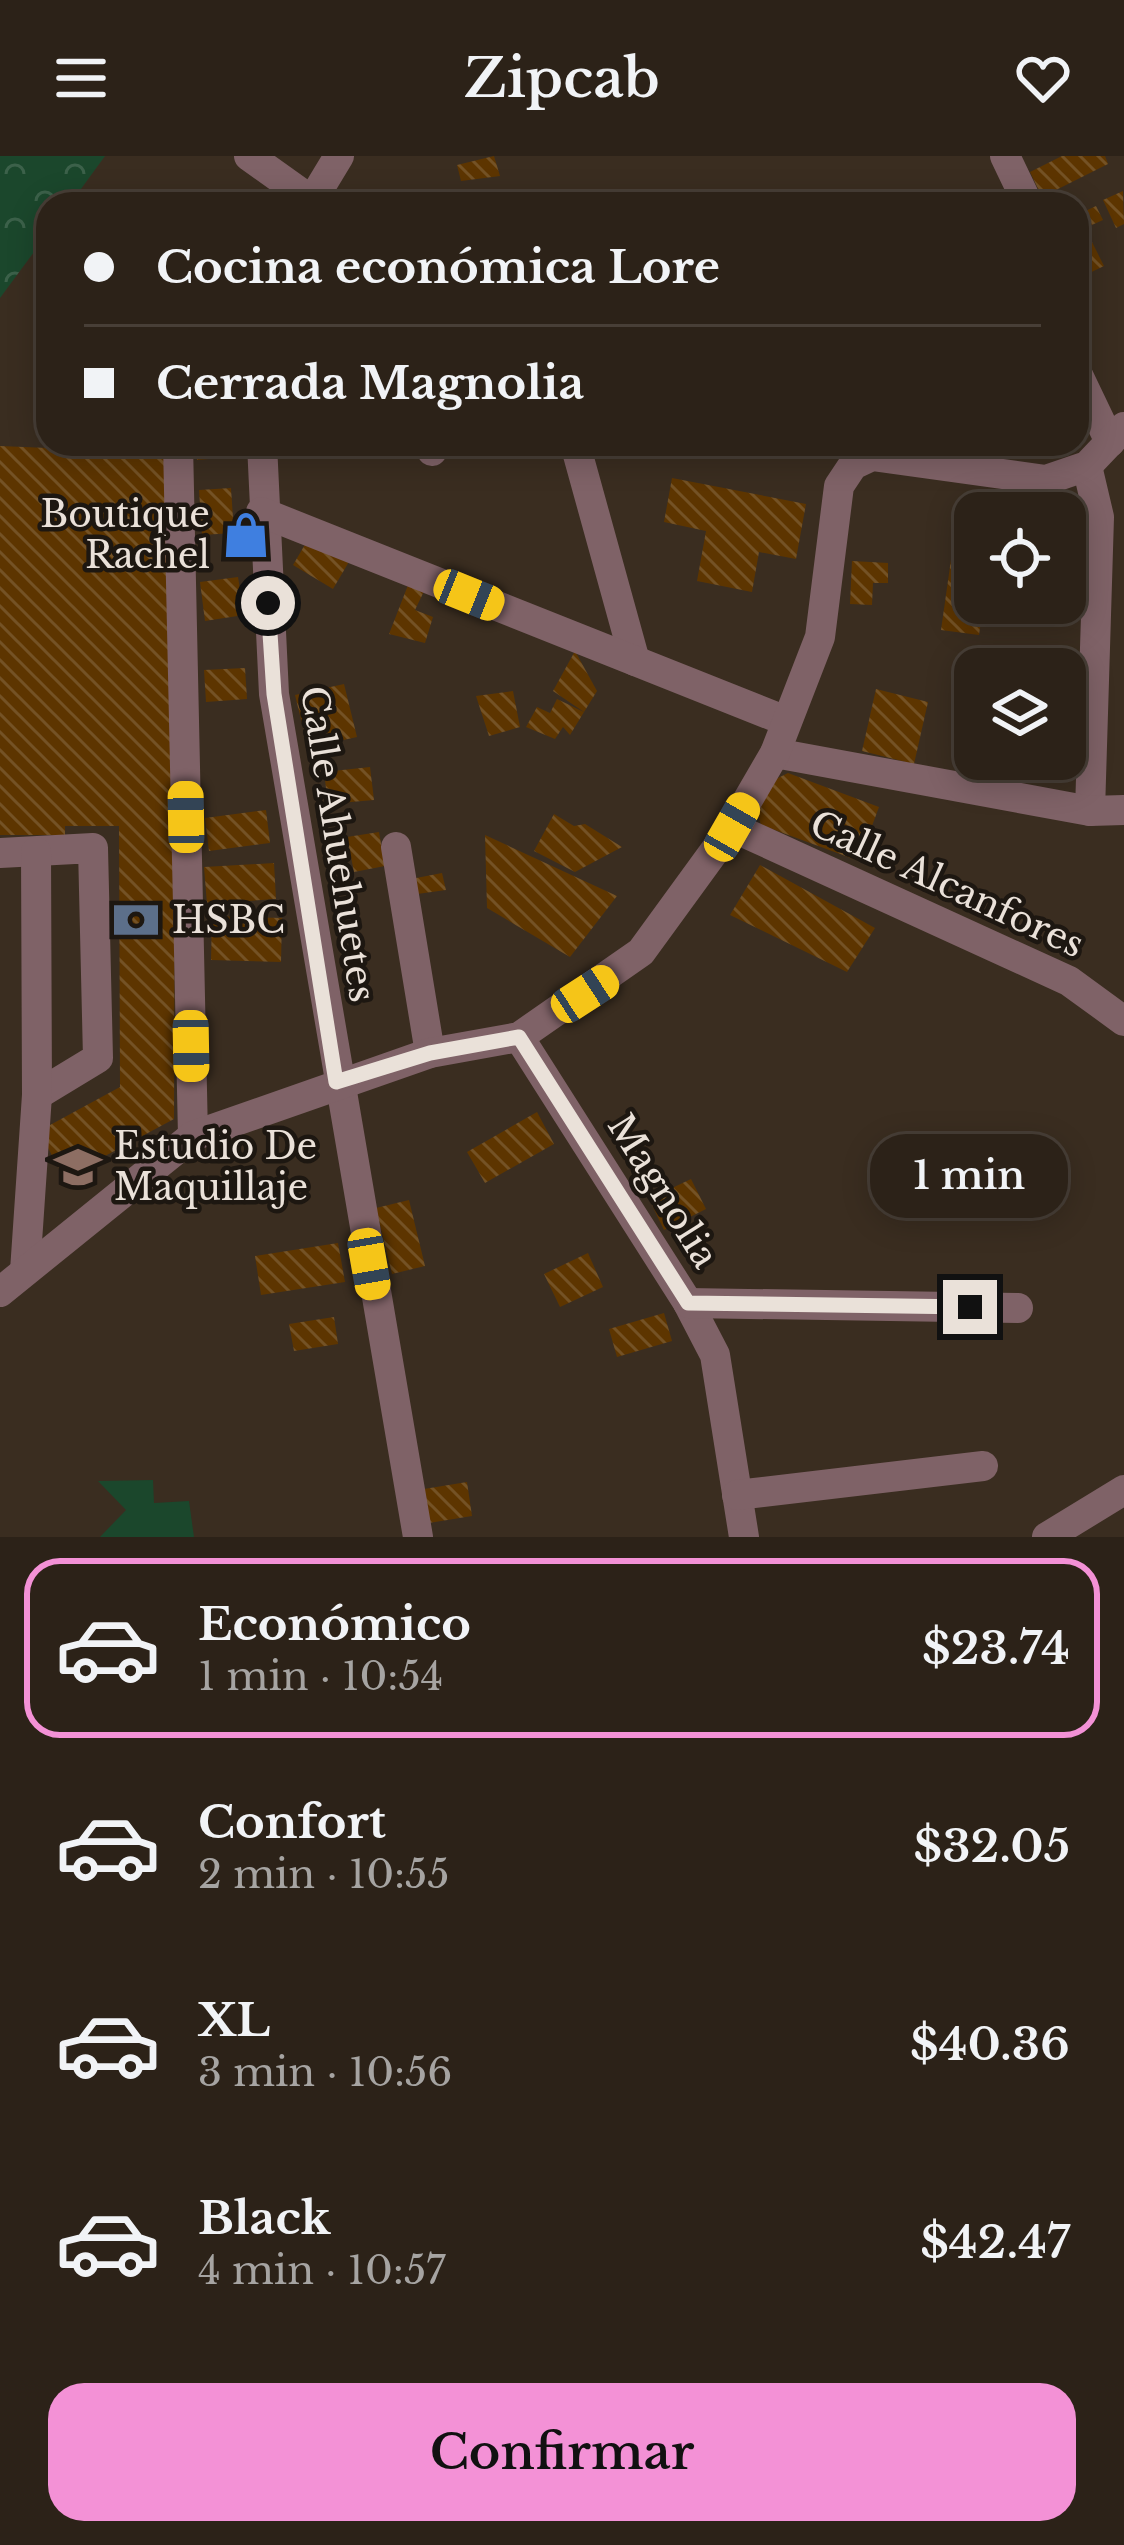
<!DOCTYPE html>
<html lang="es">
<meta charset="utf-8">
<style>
:root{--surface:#2c2218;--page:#382f25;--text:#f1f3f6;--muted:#a6a4a2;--line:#483f37;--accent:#f391d6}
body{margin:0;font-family:"Libre Baskerville",serif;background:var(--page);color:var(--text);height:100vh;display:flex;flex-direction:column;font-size:45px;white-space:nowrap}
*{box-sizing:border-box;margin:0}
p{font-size:39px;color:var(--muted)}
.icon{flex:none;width:66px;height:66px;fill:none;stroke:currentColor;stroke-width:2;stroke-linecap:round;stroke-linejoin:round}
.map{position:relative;height:1381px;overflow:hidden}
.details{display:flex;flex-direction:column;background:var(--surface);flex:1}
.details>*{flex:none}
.guide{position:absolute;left:36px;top:36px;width:1053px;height:264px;border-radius:36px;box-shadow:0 6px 30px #0003,0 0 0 3px var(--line);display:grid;align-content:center;height:264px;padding:0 48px;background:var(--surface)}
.fabs{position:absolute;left:954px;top:336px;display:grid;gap:24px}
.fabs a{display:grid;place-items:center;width:132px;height:132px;border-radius:24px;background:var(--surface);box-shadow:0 6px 30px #0003,0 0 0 3px var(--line);font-size:60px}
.end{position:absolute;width:54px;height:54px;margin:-27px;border:15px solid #eae1d9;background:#111;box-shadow:0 0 0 6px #111}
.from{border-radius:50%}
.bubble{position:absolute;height:84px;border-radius:36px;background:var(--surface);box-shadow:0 6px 30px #0003,0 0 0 3px var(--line);font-size:39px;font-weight:600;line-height:84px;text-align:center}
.car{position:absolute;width:36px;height:72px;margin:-36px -18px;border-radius:15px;box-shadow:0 0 9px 3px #0007;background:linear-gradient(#f5c518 24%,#345 0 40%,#f5c518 0 76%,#345 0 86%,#f5c518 0)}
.guide b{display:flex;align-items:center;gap:42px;height:114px;font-size:45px}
.guide b+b{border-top:3px solid var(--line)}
.guide i{width:30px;height:30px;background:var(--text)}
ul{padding:21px 0 0;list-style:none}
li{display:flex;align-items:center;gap:36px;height:180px;margin:0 24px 18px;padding:0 24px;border:6px solid transparent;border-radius:36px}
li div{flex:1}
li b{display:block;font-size:45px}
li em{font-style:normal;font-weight:600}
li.on{border-color:var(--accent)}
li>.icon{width:108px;height:108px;stroke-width:1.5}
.primary-button{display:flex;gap:24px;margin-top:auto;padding:24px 48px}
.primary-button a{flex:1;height:138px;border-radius:36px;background:var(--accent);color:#111;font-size:48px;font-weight:600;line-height:138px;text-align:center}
header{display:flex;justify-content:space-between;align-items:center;height:156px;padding:0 48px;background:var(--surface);font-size:54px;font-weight:600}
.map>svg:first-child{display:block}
</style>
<header><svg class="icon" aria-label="menu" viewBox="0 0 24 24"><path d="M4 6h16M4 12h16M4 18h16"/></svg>Zipcab<svg class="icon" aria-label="heart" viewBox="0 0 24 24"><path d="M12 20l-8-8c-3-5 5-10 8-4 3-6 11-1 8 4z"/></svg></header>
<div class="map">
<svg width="1124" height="1381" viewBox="0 0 1124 1381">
<defs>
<pattern id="park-crowns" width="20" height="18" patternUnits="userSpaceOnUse" patternTransform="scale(3)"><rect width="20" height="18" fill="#1b472c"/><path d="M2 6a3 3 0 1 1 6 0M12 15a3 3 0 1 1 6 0" fill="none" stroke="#3c614a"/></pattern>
<pattern id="building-back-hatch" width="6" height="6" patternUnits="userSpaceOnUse" patternTransform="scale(3)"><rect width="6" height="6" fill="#5d3500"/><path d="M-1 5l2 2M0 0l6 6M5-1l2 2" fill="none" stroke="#745225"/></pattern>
</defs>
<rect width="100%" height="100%" fill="#3a2d20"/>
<polygon fill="#1b472c" points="153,1324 154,1347 189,1345 194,1381 100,1381 126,1354 98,1325"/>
<polygon fill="url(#park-crowns)" points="0,0 105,0 70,48 48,48 48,77 0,142"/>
<g fill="url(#building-back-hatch)">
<polygon points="494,0 500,20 461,25 457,9"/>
<polygon points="1062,0 1105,0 1108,8 1042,41 1030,16"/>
<polygon points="1123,35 1124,68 1116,72 1103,44"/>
<polygon points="1096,50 1103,64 1085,72 1104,110 1077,123 1077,59"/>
<polygon points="197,288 241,288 244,300 197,304"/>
<polygon points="0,290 167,297 175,635 174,963 64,1022 39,975 120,931 119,670 65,670 65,679 0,679"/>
<polygon points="672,322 806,348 796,403 759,396 752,436 697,425 706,375 664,366"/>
<polygon points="231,332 234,377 202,379 199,334"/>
<polygon points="960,340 1004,346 1003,357 975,357 975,447 1007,447 1003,455 983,452 979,479 941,474"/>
<polygon points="310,380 350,404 333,433 293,409"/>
<polygon points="1065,403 1078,405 1071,457 1024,450 1065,447"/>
<polygon points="852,405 888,407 888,427 873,427 872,449 850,448"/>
<polygon points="238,421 244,459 205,465 200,426"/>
<polygon points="410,424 427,429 415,454 433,461 425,487 389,478"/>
<polygon points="575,495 597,535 584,556 553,535"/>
<polygon points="245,512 247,543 206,546 204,514"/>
<polygon points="344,528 357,581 308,592 295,539"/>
<polygon points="876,533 928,546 914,608 862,595"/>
<polygon points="513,535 520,571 489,580 476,540"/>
<polygon points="557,543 584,556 570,579 563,571 555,583 526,571 537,551 550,557"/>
<polygon points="370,611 374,644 328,648 324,616"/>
<polygon points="788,617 879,651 859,705 761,669 756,652 776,623"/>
<polygon points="266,654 270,687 209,695 205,662"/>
<polygon points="554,658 574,670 585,668 622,691 575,716 534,695"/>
<polygon points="379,676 385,710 354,716 347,681"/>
<polygon points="485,679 617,740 570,801 487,752"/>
<polygon points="274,707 276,743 207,748 204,711"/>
<polygon points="760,709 875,772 847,816 730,759"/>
<polygon points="442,717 446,734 410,739 406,724"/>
<polygon points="212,760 282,762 281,806 211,804"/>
<polygon points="537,956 554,988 485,1027 467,996"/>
<polygon points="691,1023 706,1053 664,1074 649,1043"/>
<polygon points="409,1044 425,1110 392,1118 376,1052"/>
<polygon points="338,1087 345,1126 261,1139 255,1100"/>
<polygon points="588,1097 603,1131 560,1151 544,1118"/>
<polygon points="664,1157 672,1185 617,1201 609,1173"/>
<polygon points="334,1161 338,1188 294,1195 289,1168"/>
<polygon points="467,1326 472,1360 429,1367 424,1333"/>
</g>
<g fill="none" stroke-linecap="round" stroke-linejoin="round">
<g stroke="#7f6267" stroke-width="30">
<polyline points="249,0 312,45"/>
<polyline points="1005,0 1028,48"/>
<polyline points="310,48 339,0"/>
<polyline points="1077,217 1110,286"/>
<polyline points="178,288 193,980"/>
<polyline points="262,288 274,538 418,1381"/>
<polyline points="431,288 432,295"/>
<polyline points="575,288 635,505"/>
<polyline points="1087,310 1099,361 1090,655"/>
<polyline points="261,356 786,565"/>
<polyline points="775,597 1090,655 1124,654"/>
<polyline points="732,671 1069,825 1124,865"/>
<polyline points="396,691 430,897"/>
<polyline points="0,697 93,692 98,902 37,939"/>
<polyline points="519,881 688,1147 715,1199 744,1381"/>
<polyline points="25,1115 37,939 36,696"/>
<polyline points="0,1136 193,980 430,897 519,881 641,796 732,671 775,597 820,481 839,330 853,309 872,300 1046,324 1087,310 1124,271"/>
<polyline points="688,1147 1018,1152"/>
<polyline points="737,1339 983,1310"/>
<polyline points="1047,1381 1124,1334"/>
</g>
</g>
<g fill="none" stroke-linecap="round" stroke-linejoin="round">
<polyline stroke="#eae1d9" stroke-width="15" points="268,447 274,538 336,926 430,897 519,881 688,1147 970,1151"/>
</g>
<defs>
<symbol id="shop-bare" viewBox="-9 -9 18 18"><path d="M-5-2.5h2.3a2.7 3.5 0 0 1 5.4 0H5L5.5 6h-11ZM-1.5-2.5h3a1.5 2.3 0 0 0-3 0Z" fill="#3f7fe0" stroke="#1d1711" stroke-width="2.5" paint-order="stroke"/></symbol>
<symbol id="bank-bare" viewBox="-9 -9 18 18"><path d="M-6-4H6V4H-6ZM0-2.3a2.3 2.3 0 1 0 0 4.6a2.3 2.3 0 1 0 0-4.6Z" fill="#5c6f8a" stroke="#1d1711" stroke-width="2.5" paint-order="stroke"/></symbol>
<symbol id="university-bare" viewBox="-9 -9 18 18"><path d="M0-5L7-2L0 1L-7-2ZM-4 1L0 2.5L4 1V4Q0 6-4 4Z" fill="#8d6e63" stroke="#1d1711" stroke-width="2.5" paint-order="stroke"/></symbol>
</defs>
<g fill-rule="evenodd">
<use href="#shop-bare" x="213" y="346" width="66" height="66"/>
<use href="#bank-bare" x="103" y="731" width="66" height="66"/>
<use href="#university-bare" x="45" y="978" width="66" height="66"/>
</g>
<g text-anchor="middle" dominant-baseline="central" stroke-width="9" stroke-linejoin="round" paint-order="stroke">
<g font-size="36" fill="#eae1d9" stroke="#1d1711" text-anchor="start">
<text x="210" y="358" text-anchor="end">Boutique<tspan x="210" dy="41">Rachel</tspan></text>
<text x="172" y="764">HSBC</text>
<text x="114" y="990">Estudio De<tspan x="114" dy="41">Maquillaje</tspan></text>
</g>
<g font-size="36" fill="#eae1d9" stroke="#1d1711">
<text transform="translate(338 688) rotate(81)">Calle Ahuehuetes</text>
<text transform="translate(947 728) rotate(25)">Calle Alcanfores</text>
<text transform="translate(663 1035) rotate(58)">Magnolia</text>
</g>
</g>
</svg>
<div class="fabs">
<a><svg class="icon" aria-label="locate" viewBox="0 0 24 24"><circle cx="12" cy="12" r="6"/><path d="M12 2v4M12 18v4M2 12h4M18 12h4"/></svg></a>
<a><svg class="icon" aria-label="layers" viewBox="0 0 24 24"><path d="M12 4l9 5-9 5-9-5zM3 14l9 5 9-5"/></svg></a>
</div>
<i class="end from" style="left:268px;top:447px"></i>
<i class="end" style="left:970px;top:1151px"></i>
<div class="bubble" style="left:870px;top:978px;width:198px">1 min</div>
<i class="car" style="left:469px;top:439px;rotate:112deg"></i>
<i class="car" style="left:186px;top:661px;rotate:359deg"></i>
<i class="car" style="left:732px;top:671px;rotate:30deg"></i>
<i class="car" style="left:585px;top:838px;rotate:57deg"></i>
<i class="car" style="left:191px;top:890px;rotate:179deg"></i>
<i class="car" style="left:369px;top:1108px;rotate:170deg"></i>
<div class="guide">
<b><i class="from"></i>Cocina económica Lore</b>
<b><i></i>Cerrada Magnolia</b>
</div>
</div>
<section class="details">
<ul>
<li class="on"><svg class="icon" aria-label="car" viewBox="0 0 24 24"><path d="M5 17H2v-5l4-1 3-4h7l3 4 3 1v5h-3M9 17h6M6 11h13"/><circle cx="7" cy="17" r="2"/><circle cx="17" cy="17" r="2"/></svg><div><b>Económico</b><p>1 min · 10:54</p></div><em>$23.74</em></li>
<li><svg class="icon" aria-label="car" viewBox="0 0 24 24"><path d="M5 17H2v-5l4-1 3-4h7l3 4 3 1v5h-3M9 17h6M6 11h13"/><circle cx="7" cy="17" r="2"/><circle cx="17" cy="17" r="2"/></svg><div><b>Confort</b><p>2 min · 10:55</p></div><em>$32.05</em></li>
<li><svg class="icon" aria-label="car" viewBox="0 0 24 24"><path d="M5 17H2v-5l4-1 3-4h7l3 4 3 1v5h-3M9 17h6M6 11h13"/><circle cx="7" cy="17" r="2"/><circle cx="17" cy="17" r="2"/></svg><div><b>XL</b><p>3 min · 10:56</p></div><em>$40.36</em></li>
<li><svg class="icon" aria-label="car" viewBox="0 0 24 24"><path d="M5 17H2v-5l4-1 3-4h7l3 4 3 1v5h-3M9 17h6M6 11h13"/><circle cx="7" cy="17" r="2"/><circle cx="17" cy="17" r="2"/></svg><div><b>Black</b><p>4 min · 10:57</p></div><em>$42.47</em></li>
</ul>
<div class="primary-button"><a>Confirmar</a></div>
</section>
